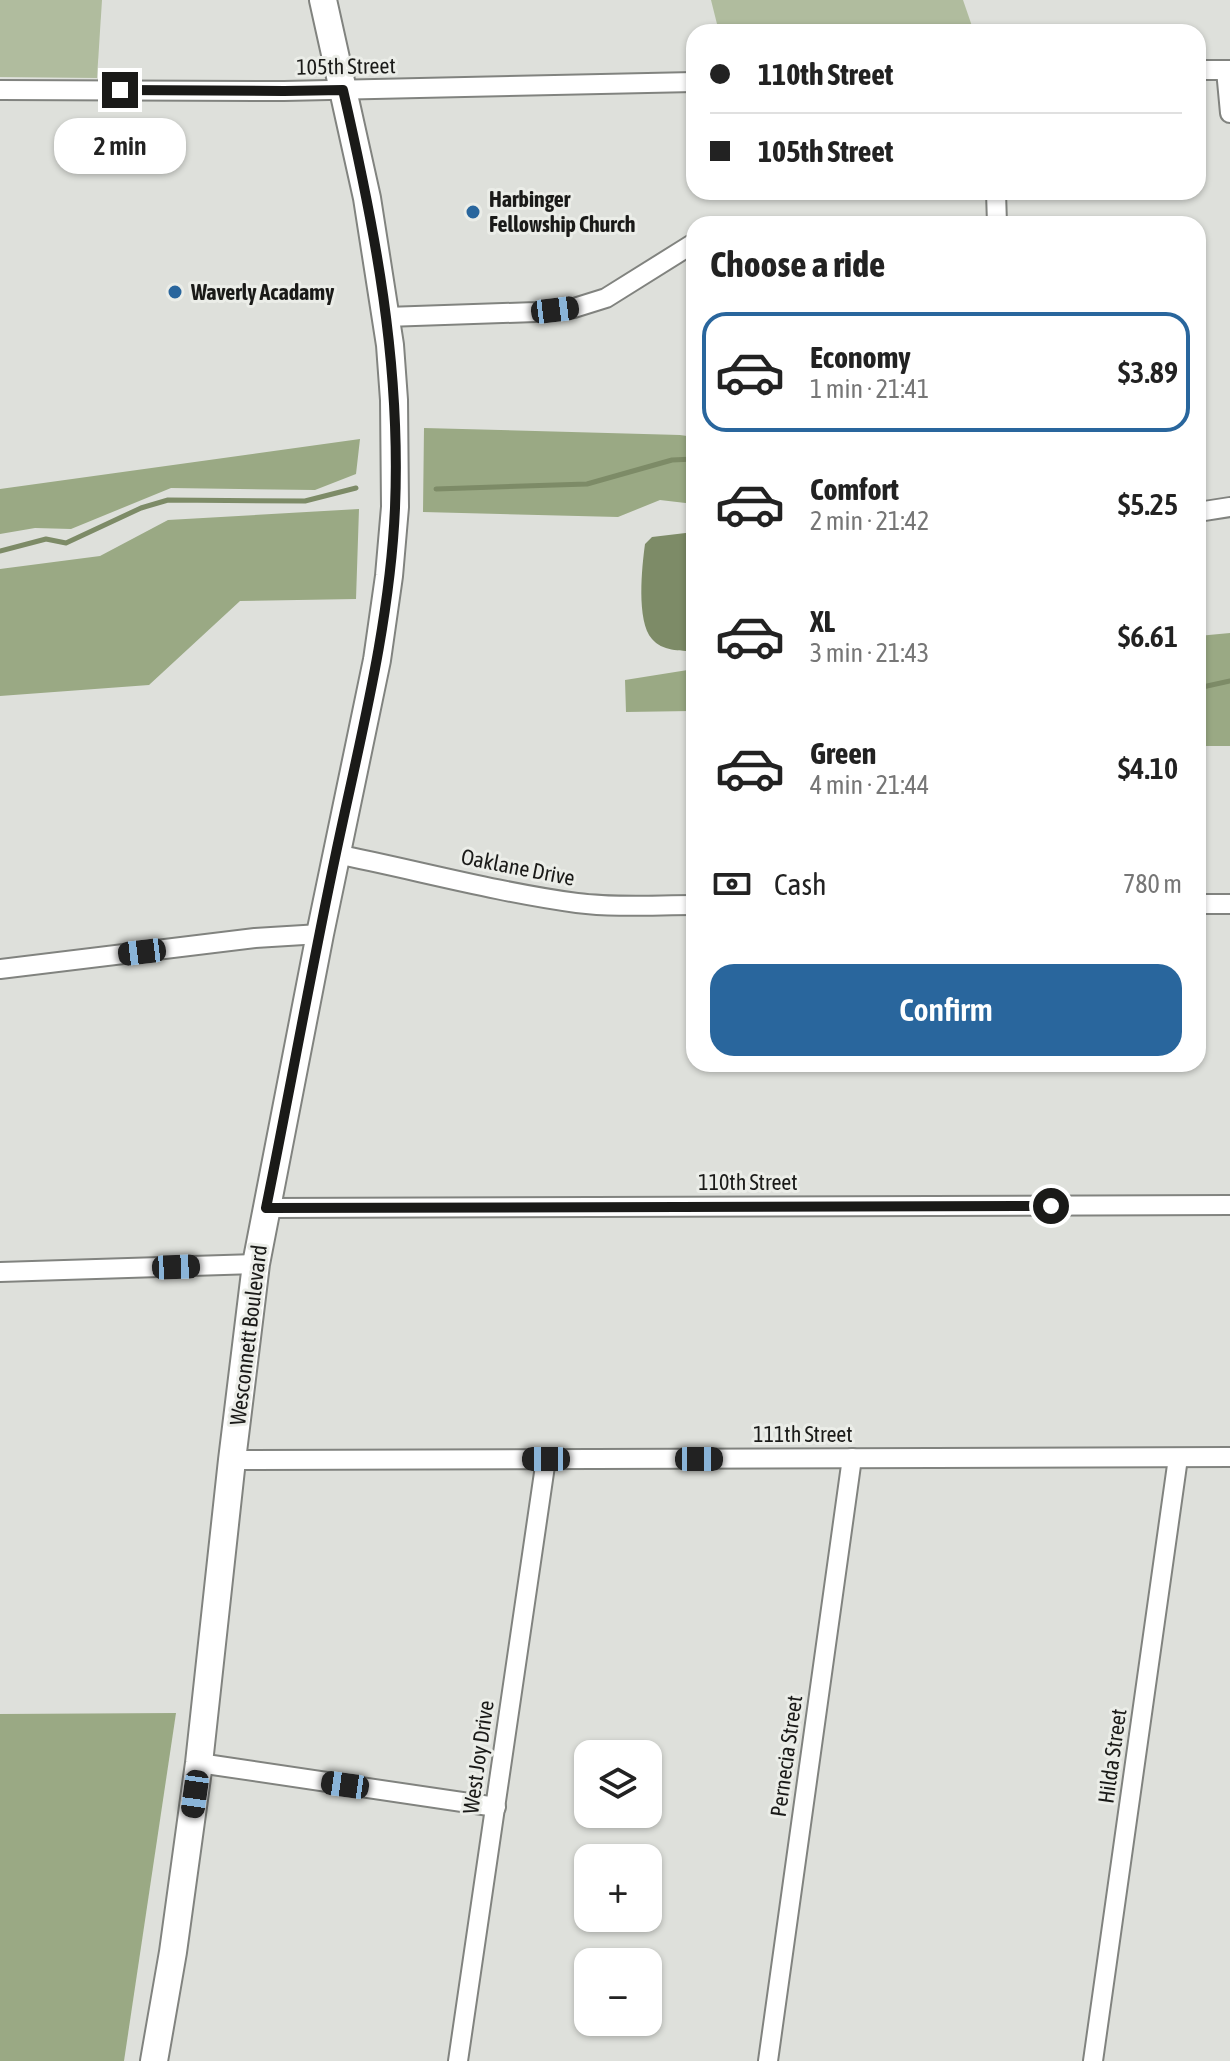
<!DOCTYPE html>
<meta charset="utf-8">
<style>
:root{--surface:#fff;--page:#f6f6f6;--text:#222;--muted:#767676;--line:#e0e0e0;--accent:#29669d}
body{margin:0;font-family:"Asap Condensed",sans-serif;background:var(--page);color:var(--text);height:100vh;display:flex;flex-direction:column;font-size:30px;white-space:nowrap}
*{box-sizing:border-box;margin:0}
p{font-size:26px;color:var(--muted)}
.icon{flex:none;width:44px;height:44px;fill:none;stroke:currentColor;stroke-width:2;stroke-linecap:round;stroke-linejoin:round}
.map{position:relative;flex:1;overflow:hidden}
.side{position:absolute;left:686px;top:216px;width:520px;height:856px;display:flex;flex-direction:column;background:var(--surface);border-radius:24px;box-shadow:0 2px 6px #0004}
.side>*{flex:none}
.guide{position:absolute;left:686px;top:24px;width:520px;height:176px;border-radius:24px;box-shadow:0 2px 6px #0004;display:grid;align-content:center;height:176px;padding:0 24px;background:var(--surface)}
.buttons{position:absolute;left:574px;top:1740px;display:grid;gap:16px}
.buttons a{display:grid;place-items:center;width:88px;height:88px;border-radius:16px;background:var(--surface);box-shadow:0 2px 6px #0004;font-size:40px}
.end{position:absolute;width:36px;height:36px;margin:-18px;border:10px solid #1a1a18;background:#fff;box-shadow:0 0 0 4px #fff}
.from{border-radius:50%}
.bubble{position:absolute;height:56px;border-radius:24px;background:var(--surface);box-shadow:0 2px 6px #0004;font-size:26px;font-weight:600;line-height:56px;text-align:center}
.car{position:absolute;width:24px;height:48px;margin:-24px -12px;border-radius:10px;box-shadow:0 0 6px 2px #0007;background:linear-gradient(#222 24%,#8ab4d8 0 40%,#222 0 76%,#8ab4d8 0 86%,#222 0)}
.guide b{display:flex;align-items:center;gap:28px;height:76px;font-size:30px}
.guide b+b{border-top:2px solid var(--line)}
.guide i{width:20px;height:20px;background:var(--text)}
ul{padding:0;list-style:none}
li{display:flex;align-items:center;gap:24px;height:120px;margin:0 16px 12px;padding:0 8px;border:4px solid transparent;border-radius:24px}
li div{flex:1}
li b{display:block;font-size:30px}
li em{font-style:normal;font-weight:600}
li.current{border-color:var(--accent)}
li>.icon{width:72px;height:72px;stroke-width:1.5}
h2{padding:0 24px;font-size:36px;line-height:96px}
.pay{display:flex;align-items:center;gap:20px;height:88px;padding:0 24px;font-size:30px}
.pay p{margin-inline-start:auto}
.primary-button{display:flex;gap:16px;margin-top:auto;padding:16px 24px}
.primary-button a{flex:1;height:92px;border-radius:24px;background:var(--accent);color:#fff;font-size:32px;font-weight:600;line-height:92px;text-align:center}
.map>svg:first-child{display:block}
</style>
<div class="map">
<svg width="1230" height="2061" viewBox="0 0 1230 2061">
<rect width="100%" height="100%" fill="#dee0db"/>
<g fill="#b0bc9e">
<polygon points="0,0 102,0 97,78 0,77"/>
<polygon points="711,0 963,0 974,32 719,32"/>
</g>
<g fill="#9aa984">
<polygon points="424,428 680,435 694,437 694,504 660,500 618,517 423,512"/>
<polygon points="360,439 356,474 315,490 171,488 71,529 35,528 0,534 0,489"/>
<polygon points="359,509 356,599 240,601 149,685 0,696 0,569 100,556 168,520"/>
<polygon points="1230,633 1230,746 1198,746 1198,636"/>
<polygon points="694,669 694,724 691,711 626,712 625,680"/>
<polygon points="176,1713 124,2061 0,2061 0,1714"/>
</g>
<path fill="#7d8b67" d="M694,532V651C680,651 662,651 652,639C636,621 642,566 645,544L652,537Z"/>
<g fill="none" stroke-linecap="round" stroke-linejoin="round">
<g stroke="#7d8b67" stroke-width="5">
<polyline points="436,489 587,484 672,460 694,459"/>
<polyline points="0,551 46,539 66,543 141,508 168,500 305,501 356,488"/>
<polyline points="1198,688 1230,681"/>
</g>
<defs>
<g id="street">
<polyline points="1198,70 1230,70"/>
<polyline points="1226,70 1230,113"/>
<polyline points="0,90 284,91 694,82"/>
<polyline points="996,192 997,224"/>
<polyline points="386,317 536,312 574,308 606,298 694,243"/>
<polyline points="1198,512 1230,507"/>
<path d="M336,854C416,870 496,892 577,903C616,908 655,905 694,905"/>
<polyline points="1198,904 1230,904"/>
<polyline points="0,969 255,938 320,934"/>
<polyline points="266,1208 1230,1205"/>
<polyline points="0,1272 256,1264"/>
<polyline points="232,1460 1230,1457"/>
<polyline points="199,1763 496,1807"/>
<polyline points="458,2061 546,1459"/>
<polyline points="768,2061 852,1458"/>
<polyline points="1093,2061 1178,1458"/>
</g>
<polyline id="secondary" points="154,2061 173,1952 199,1763 232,1460 256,1264 320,934 377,660 389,576 395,507 394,400 390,345 367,198 323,0"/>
</defs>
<use href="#street" stroke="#81837f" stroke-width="22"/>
<use href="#secondary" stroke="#81837f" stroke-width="30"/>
<use href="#street" stroke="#fff" stroke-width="18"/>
<use href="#secondary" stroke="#fff" stroke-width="26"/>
</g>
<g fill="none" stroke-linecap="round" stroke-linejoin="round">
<path stroke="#1a1a18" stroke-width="10" d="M120,90L284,91L343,90C375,229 401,363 395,508C390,624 360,739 336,853C311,971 290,1090 266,1208L1051,1206"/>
</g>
<g fill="#29669d" stroke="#ebede8" stroke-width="3">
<circle cx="473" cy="212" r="8"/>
<circle cx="175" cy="292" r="8"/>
</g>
<g text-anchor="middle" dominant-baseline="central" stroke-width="6" stroke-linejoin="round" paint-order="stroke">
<g font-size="22" fill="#1a1a18" stroke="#ebede8">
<text transform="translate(346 66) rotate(-1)">105th Street</text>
<text transform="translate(518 867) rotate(11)">Oaklane Drive</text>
<text x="748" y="1182">110th Street</text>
<text transform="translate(248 1335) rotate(-83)">Wesconnett Boulevard</text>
<text x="803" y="1434">111th Street</text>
<text transform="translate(786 1756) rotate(-82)">Pernecia Street</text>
<text transform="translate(1112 1756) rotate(-82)">Hilda Street</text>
<text transform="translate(478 1757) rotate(-82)">West Joy Drive</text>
</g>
<g font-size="22" font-weight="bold" fill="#1a1a18" stroke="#ebede8" text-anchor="start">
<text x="489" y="199">Harbinger<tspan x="489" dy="25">Fellowship Church</tspan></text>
<text x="191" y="292">Waverly Acadamy</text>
</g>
</g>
</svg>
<div class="buttons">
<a><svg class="icon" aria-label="layers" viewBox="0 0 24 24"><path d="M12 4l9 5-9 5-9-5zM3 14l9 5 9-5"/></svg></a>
<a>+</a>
<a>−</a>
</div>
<i class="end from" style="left:1051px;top:1206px"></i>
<i class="end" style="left:120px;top:90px"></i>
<div class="bubble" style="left:54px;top:118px;width:132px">2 min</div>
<i class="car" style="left:555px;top:310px;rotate:83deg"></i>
<i class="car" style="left:142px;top:952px;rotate:263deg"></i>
<i class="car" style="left:176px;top:1267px;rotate:88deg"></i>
<i class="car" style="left:546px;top:1459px;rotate:270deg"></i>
<i class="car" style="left:699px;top:1459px;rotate:90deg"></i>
<i class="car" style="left:345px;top:1785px;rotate:278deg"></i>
<i class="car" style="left:195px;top:1794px;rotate:188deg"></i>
<div class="guide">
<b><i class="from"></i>110th Street</b>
<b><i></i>105th Street</b>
</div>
<section class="side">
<h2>Choose a ride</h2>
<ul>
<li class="current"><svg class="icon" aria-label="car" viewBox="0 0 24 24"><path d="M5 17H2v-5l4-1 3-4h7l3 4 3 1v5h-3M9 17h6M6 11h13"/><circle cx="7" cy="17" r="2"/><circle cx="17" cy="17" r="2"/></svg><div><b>Economy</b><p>1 min · 21:41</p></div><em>$3.89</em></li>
<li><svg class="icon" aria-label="car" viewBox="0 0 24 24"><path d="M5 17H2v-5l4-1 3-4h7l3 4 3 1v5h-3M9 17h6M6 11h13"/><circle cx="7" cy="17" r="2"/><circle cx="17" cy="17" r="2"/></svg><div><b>Comfort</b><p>2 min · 21:42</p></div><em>$5.25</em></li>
<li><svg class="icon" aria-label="car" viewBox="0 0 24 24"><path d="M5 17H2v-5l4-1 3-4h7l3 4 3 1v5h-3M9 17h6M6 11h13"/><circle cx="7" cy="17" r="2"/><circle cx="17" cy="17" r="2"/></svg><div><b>XL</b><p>3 min · 21:43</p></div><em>$6.61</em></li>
<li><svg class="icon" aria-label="car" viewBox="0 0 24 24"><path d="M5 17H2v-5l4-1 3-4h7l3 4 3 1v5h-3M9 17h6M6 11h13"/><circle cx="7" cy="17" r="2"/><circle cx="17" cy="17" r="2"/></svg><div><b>Green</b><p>4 min · 21:44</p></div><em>$4.10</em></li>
</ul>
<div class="pay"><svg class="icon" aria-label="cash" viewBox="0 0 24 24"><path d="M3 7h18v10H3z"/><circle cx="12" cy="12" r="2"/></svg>Cash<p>780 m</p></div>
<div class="primary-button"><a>Confirm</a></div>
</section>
</div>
